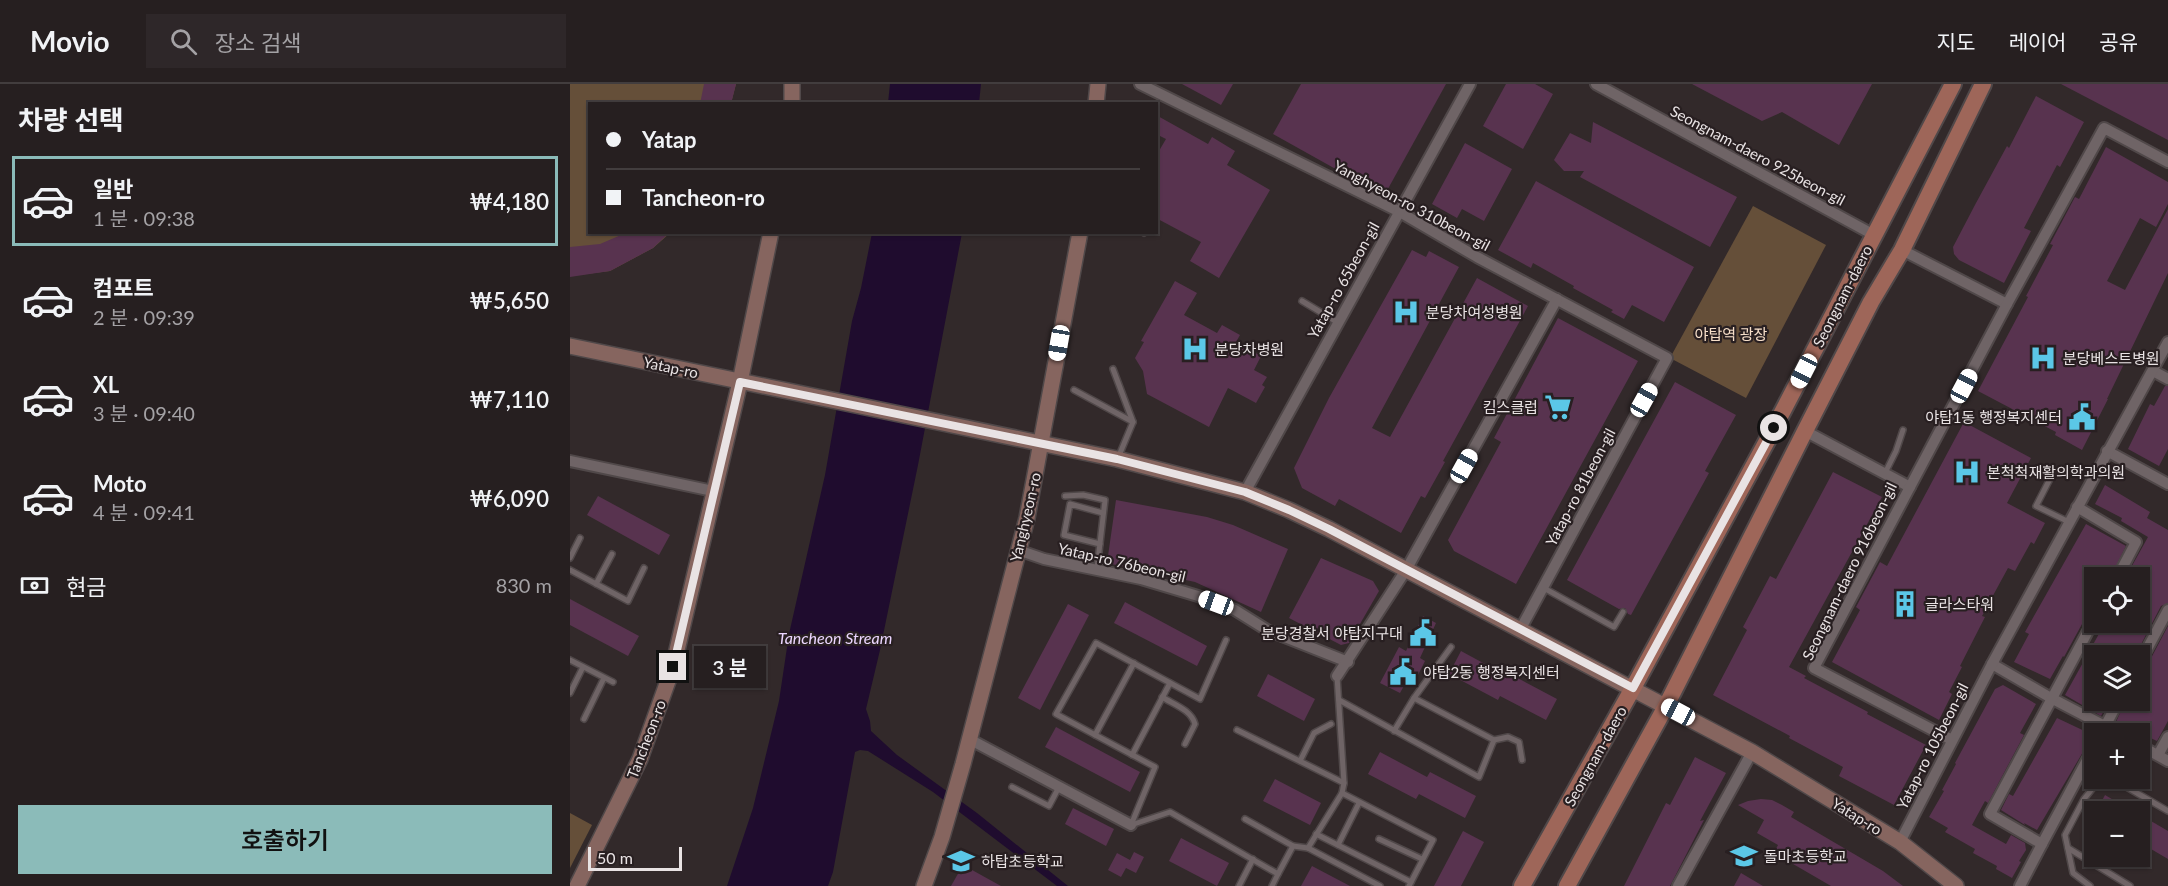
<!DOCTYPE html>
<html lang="ko">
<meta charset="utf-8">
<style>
:root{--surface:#261f20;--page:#2e2729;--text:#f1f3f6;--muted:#a4a2a5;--line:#423d3e;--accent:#8bbbb9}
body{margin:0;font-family:Lato,"Noto Sans KR",sans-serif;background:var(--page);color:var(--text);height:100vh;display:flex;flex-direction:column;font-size:22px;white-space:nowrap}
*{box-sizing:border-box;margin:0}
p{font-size:20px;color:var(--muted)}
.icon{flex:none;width:33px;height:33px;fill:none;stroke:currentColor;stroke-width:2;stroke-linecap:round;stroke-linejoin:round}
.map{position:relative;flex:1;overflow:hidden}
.drawer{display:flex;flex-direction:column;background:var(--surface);width:570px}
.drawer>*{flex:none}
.guide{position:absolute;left:18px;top:18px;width:570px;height:132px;border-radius:0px;box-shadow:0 2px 4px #0004,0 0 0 2px var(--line);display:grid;align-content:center;height:132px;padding:0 18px;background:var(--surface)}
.controls{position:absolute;left:1514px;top:483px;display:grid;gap:12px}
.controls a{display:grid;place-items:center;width:66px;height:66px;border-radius:0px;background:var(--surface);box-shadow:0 2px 4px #0004,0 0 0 2px var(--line);font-size:30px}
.scale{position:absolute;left:18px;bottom:15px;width:94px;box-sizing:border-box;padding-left:6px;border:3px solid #e9e3e4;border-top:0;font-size:16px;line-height:21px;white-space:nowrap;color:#e9e3e4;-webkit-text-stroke:4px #281f21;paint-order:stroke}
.end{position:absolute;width:27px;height:27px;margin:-14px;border:8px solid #e9e3e4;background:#111;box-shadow:0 0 0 3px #111}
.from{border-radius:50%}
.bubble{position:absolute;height:42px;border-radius:0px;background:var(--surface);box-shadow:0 2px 4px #0004,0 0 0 2px var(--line);font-size:20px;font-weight:600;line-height:42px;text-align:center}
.car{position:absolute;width:18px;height:36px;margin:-18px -9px;border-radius:8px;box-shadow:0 0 4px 2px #0007;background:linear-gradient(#fff 24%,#345 0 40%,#fff 0 76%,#345 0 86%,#fff 0)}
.guide b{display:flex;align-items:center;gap:21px;height:57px;font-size:22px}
.guide b+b{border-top:2px solid var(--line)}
.guide i{width:15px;height:15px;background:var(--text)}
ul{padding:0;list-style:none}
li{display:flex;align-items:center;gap:18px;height:90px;margin:0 12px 9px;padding:0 6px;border:3px solid transparent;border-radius:0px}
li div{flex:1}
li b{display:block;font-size:22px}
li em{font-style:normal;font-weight:600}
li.active{border-color:var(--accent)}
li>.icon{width:54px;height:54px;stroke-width:1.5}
h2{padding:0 18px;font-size:27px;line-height:72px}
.pay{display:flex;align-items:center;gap:15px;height:66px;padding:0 18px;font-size:22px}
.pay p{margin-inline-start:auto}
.button{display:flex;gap:12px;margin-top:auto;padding:12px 18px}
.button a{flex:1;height:69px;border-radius:0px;background:var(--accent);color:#111;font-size:24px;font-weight:600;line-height:69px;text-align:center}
header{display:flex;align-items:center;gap:36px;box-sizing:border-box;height:84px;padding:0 30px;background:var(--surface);border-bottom:2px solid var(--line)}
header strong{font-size:28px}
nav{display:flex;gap:33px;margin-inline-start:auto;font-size:21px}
.search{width:420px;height:54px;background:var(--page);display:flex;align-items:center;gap:15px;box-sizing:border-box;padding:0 21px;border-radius:0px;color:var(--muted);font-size:22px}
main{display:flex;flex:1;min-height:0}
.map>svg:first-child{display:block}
</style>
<header>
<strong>Movio</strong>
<div class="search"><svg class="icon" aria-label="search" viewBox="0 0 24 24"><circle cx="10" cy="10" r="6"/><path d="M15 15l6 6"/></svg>장소 검색</div>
<nav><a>지도</a><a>레이어</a><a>공유</a></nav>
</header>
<main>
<section class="drawer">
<h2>차량 선택</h2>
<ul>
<li class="active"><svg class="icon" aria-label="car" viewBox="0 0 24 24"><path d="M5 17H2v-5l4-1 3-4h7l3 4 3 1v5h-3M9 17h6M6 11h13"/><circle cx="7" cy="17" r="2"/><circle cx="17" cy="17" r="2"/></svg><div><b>일반</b><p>1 분 · 09:38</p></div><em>₩4,180</em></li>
<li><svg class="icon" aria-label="car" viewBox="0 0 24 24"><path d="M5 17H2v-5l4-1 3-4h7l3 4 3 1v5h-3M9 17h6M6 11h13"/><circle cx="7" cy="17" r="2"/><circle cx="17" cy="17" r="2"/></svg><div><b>컴포트</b><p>2 분 · 09:39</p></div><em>₩5,650</em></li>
<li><svg class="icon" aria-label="car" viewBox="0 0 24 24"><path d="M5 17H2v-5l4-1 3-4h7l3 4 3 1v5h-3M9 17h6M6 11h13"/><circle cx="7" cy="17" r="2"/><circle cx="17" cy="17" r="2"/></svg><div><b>XL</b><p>3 분 · 09:40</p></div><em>₩7,110</em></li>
<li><svg class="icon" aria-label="car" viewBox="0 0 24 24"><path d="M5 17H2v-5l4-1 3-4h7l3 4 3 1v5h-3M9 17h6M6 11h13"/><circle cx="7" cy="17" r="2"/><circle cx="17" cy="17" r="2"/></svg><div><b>Moto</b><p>4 분 · 09:41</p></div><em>₩6,090</em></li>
</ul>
<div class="pay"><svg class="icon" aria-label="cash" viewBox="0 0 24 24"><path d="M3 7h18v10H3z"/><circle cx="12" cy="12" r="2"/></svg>현금<p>830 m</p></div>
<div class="button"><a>호출하기</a></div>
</section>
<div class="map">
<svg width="1598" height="802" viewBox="0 0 1598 802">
<rect width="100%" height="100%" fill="#32292a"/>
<g fill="#654f39">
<polygon points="0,0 166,0 161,19 20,20 20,148 100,149 83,164 40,187 0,192"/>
<polygon points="1183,122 1256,161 1176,314 1100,274"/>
<polygon points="0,729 22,741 0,784"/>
</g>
<g fill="#1f0c2e">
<polygon points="320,0 411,0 409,19 318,19"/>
<polygon points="302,149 392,149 348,381 310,566 296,625 300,637 301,647 327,671 407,729 498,802 487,802 363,708 298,667 290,666 285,668 263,788 258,802 157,802 183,724 209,617 219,550 255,391 282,237 291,204"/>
</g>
<g fill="#58334f">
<polygon points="134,0 166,0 161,20 130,20"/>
<polygon points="612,0 663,0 651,21"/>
<polygon points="731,0 876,0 814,112 703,50"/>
<polygon points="936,0 965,0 983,10 953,65 913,42"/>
<polygon points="1122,0 1302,0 1269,61 1212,28 1192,37"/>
<polygon points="1491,0 1598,0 1598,56"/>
<polygon points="1466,12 1514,38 1490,83 1487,81 1454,144 1461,147 1434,199 1389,176 1384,170 1383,163 1406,119 1437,62 1439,64"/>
<polygon points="586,31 638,60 642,53 665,67 657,81 700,106 649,194 620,177 631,158 586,134 586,72 596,55 586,50"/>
<polygon points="1023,38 1167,113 1140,163 1010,93 1014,87 994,87 984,76 1000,49 1021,59"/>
<polygon points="895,59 942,85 914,137 892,125 887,134 862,120"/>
<polygon points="1536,63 1598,98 1598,120 1586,143 1570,134 1537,197 1555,206 1598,125 1598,189 1537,315 1538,315 1512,366 1485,351 1486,348 1408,307 1458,213 1456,212 1483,161 1480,160 1505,113 1509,115"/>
<polygon points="966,97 1124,183 1094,238 1062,221 1054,235 1041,228 1043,226 1003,204 1004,202 963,179 961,184 928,166"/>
<polygon points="58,148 100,148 83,164 40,187 0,193 0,163 30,160"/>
<polygon points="842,166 856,173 859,167 889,183 802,344 820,353 907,194 958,222 873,377 875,378 855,414 851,412 831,449 769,415 765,422 732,404 724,384 759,314"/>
<polygon points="605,197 627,209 614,231 647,249 652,241 670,251 666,258 691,272 684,286 697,293 692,301 695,303 686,319 658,304 639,343 577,310 573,287 565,274 574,258 571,257"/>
<polygon points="988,234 1068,277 946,500 884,467 878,456 931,358 924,354"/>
<polygon points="1105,298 1166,331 1135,387 1139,389 1061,531 1058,530 1055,524 1049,525 997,496"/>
<polygon points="1595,302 1598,302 1598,365 1589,382 1558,365 1580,320 1584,322"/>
<polygon points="1394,338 1461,374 1437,419 1475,439 1464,460 1461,458 1445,487 1438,484 1426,506 1412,532 1415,533 1390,582 1392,583 1379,608 1382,610 1369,636 1262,578 1290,526 1286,523 1310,478 1317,482"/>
<polygon points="1263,388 1312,413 1219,583 1236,592 1234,594 1298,628 1297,630 1356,661 1324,721 1269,692 1273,683 1219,654 1220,652 1143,611 1177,546 1173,543 1200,492 1206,495"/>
<polygon points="1535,401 1580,428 1577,434 1598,446 1598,519 1591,522 1565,572 1524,572 1524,616 1540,616 1531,632 1495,611 1530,548 1527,546 1531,538 1569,538 1569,494 1558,489 1578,453 1551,437 1552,434 1525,420"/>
<polygon points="28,412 100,451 89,471 17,431"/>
<polygon points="546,416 637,433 663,441 718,465 691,528 625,498 537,479"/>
<polygon points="1516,440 1556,462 1540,494 1524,494 1524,518 1494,573 1493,572 1480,595 1444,578 1459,550 1455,548"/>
<polygon points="751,474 803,497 809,507 779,559 771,561 719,534"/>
<polygon points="0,515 69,552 58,572 0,541"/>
<polygon points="555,518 637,562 627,582 544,539"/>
<polygon points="498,520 519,531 470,626 448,614"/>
<polygon points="853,532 866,539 850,574 855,577 842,603 835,600 830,609 810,599 829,563 836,567"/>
<polygon points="1598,542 1598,637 1587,657 1546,638 1556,616 1569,616 1569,597"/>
<polygon points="891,567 939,593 940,590 987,615 976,636 930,612 928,616 879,590"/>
<polygon points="698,590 745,615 734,637 687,612"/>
<polygon points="1433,601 1466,620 1450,649 1454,651 1418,719 1415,717 1402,741 1436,760 1441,751 1455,759 1456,766 1449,777 1451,778 1442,794 1426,785 1427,782 1403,769 1405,765 1375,748 1378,744 1359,733 1374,707 1372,706 1386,680 1385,679 1425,605"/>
<polygon points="1487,634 1523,651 1467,746 1454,739 1455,741 1431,726 1439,710 1443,712"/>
<polygon points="486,643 570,688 560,708 475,663"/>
<polygon points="810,668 857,693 860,688 906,712 895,734 849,710 846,715 798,690"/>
<polygon points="1125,673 1156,689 1130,737 1134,736 1100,802 1054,802 1096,719 1100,721"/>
<polygon points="705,695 751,719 740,741 693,717"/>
<polygon points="1535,711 1564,728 1526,728"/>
<polygon points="1191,715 1202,716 1212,721 1224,728 1221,733 1313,787 1333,802 1261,802 1204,769 1208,761 1187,749 1194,736 1168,721 1178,717"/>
<polygon points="503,724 544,745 536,762 495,740"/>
<polygon points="1569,730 1598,747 1598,775 1569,758"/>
<polygon points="893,747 914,758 891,802 864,802"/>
<polygon points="611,754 659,779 647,802 599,777"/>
<polygon points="564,768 574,773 566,789 556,784 551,793 538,786 547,769 560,776"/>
<polygon points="393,781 431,802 381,802"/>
<polygon points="742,782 780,802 731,802"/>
<polygon points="1171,789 1193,802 1164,802"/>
</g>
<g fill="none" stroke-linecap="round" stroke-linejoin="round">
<defs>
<g id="lane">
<polyline points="573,148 574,149"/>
<polyline points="732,217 767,238"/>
<polyline points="543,285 563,338"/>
<polyline points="504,306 563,338 548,374"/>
<polyline points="1315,389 1326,367 1333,346"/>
<polyline points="1482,391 1466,422 1499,438"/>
<polyline points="495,412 513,411 535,416 527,485"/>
<polyline points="530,460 494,451 500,420 533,429"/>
<polyline points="0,474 10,454"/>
<polyline points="0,486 58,517 74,484"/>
<polyline points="26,500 42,470"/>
<polyline points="972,503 1044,543 1053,528"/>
<polyline points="0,576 43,598"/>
<polyline points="767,592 774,699"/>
<polyline points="0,609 13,583"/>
<path d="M592,613C605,621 621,626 625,640L615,660"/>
<polyline points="844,614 881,563"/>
<polyline points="769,616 909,693 924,656 844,614 824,647"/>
<polyline points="14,635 34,594"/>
<polyline points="667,646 774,699 772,709"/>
<polyline points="525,651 564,579"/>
<polyline points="924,656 938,653 949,658 952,676"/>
<polyline points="562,671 600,599"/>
<polyline points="730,677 744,649 761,640"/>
<polyline points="1541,694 1598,727"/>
<polyline points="442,703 479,722 489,703"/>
<polyline points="675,735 723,762"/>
<polyline points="561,741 585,683 486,630 526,559 630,615 656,556"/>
<polyline points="561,741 600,728 708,790 723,762 738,764 810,802"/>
<polyline points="746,750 841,798"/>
<polyline points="809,755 852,775"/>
<polyline points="768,761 789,719"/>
<polyline points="738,764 772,709 863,756 839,802"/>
<polyline points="1498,764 1560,802"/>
<polyline points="669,802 683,775"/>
<polyline points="702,802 708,790"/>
<polyline points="1520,802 1503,789 1495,751 1514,715 1531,694"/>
</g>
<g id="street">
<polyline points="570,0 828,127 907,173 1097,274 950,546"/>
<polyline points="1026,0 1304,151"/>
<polyline points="1332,166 1437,220"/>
<polyline points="1583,287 1598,295"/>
<polyline points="1235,347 1340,403"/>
<polyline points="1537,367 1598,400"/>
<polyline points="0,377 143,407"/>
<polyline points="675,408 900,0"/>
<polyline points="1507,423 1566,458 1547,494"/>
<polyline points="448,466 474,475 571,495 628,512 665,526 697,546 778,578"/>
<polyline points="1422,580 1481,614 1550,650"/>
<polyline points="1569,580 1598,526"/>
<polyline points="767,592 836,486 987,215"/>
<polyline points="1531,650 1549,616"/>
<polyline points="399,655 561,741"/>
<polyline points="1382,656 1244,584 1437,220 1534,44 1598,78"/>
<polyline points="1569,661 1598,677"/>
<polyline points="1588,671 1598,653"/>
<polyline points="1330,758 1422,580 1598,258"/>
<polyline points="1472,760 1524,663"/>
<polyline points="1108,802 1182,668"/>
<polyline points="1450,802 1472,760 1420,730 1524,536"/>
</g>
<g id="secondary">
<polyline points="222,20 222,0"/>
<polyline points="526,20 528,0"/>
<polyline points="0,262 547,375 675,408 719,426 759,445 1182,668 1330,758 1386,802"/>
<polyline points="7,802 70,675 103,583 170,298 201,148"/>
<polyline points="354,802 372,753 393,680 457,434 510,148"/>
</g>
<g id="primary">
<polyline points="952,802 1063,604 1204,344 1383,0"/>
<polyline points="997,802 1096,622 1235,347 1301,218 1332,166 1413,0"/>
</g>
</defs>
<use href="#lane" stroke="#504849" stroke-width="8"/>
<use href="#street" stroke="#504849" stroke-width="14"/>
<use href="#secondary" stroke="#504849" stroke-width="18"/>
<use href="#primary" stroke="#504849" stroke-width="20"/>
<use href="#lane" stroke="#6f6466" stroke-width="5"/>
<use href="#street" stroke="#6f6466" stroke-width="10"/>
<use href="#secondary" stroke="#86655f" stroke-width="15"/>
<use href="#primary" stroke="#9e6659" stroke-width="16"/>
</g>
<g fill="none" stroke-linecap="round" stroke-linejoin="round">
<polyline stroke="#e9e3e4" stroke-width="8" points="103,583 170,298 547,375 675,408 719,426 759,445 1063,604 1204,344"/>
</g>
<defs>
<symbol id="hospital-bare" viewBox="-9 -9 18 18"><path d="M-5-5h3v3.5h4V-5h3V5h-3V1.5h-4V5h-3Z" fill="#5bc7e7" stroke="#281f21" stroke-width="2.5" paint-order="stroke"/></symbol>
<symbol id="supermarket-bare" viewBox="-9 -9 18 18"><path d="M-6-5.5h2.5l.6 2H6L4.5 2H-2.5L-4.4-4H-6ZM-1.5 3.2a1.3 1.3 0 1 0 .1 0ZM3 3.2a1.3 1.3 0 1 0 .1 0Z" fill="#5bc7e7" stroke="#281f21" stroke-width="2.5" paint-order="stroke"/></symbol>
<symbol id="civic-bare" viewBox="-9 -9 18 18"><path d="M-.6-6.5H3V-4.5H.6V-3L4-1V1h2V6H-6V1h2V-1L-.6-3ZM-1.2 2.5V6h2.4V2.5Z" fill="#5bc7e7" stroke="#281f21" stroke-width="2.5" paint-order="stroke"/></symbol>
<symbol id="building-bare" viewBox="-9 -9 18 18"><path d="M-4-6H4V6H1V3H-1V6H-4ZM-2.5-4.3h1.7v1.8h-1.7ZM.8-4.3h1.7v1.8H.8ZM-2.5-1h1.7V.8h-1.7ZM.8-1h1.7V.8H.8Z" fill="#5bc7e7" stroke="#281f21" stroke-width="2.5" paint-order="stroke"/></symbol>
<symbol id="school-bare" viewBox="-9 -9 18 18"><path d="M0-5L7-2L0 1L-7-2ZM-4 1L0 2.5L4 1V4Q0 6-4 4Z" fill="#5bc7e7" stroke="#281f21" stroke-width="2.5" paint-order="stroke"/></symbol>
</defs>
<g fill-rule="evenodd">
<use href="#hospital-bare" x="817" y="209" width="38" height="38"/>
<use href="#hospital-bare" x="606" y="246" width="38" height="38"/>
<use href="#hospital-bare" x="1454" y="255" width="38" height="38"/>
<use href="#supermarket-bare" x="969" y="304" width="38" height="38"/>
<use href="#civic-bare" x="1493" y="314" width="38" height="38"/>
<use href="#hospital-bare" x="1378" y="369" width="38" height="38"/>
<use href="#building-bare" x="1316" y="501" width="38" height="38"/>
<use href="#civic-bare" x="834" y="530" width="38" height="38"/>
<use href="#civic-bare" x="814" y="569" width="38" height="38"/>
<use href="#school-bare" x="1155" y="753" width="38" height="38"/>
<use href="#school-bare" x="372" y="758" width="38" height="38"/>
</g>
<g text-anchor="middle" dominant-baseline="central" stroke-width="4.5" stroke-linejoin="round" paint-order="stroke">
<g font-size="15" fill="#e9e3e4" stroke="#281f21">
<text transform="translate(1188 71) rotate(28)">Seongnam-daero 925beon-gil</text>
<text transform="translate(842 121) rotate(28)">Yanghyeon-ro 310beon-gil</text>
<text transform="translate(773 196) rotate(-61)">Yatap-ro 65beon-gil</text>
<text transform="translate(1272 212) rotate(-63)">Seongnam-daero</text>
<text transform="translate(101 283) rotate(12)">Yatap-ro</text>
<text transform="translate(1010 403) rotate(-62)">Yatap-ro 81beon-gil</text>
<text transform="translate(455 433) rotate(-77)">Yanghyeon-ro</text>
<text transform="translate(552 478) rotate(13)">Yatap-ro 76beon-gil</text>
<text transform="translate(1279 487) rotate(-64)">Seongnam-daero 916beon-gil</text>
<text transform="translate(76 655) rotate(-69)">Tancheon-ro</text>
<text transform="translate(1362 662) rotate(-63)">Yatap-ro 105beon-gil</text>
<text transform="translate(1025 672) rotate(-61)">Seongnam-daero</text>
<text transform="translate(1287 732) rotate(32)">Yatap-ro</text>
</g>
<g font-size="15" fill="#e9e3e4" stroke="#281f21" text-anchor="start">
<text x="856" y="228">분당차여성병원</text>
<text x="645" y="265">분당차병원</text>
<text x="1493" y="274">분당베스트병원</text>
<text x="968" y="323" text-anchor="end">킴스클럽</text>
<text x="1492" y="333" text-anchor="end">야탑1동 행정복지센터</text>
<text x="1417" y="388">본척척재활의학과의원</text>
<text x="1355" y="520">글라스타워</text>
<text x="833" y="549" text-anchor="end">분당경찰서 야탑지구대</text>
<text x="853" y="588">야탑2동 행정복지센터</text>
<text x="1194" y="772">돌마초등학교</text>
<text x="411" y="777">하탑초등학교</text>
</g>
<g font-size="15" fill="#f7dfc9" stroke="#281f21">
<text x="1161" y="250">야탑역 광장</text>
</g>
<g font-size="16" font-style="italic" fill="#ebd6ff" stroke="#281f21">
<text x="265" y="553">Tancheon Stream</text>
</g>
</g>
</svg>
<div class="controls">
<a><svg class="icon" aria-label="locate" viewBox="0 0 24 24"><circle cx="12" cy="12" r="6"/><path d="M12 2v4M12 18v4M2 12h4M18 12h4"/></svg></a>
<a><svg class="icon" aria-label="layers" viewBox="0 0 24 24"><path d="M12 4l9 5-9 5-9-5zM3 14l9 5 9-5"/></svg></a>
<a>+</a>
<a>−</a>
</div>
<div class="scale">50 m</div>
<i class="end from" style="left:1204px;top:344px"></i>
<i class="end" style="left:103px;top:583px"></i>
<div class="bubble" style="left:124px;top:562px;width:72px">3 분</div>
<i class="car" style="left:489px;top:259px;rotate:190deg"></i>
<i class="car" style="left:1234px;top:287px;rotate:207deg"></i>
<i class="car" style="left:1394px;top:302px;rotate:28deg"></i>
<i class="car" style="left:1074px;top:316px;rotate:29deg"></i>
<i class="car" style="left:894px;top:382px;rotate:29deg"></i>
<i class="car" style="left:646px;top:519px;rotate:290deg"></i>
<i class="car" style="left:1108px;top:628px;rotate:298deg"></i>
<div class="guide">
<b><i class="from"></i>Yatap</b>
<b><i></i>Tancheon-ro</b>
</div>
</div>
</main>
